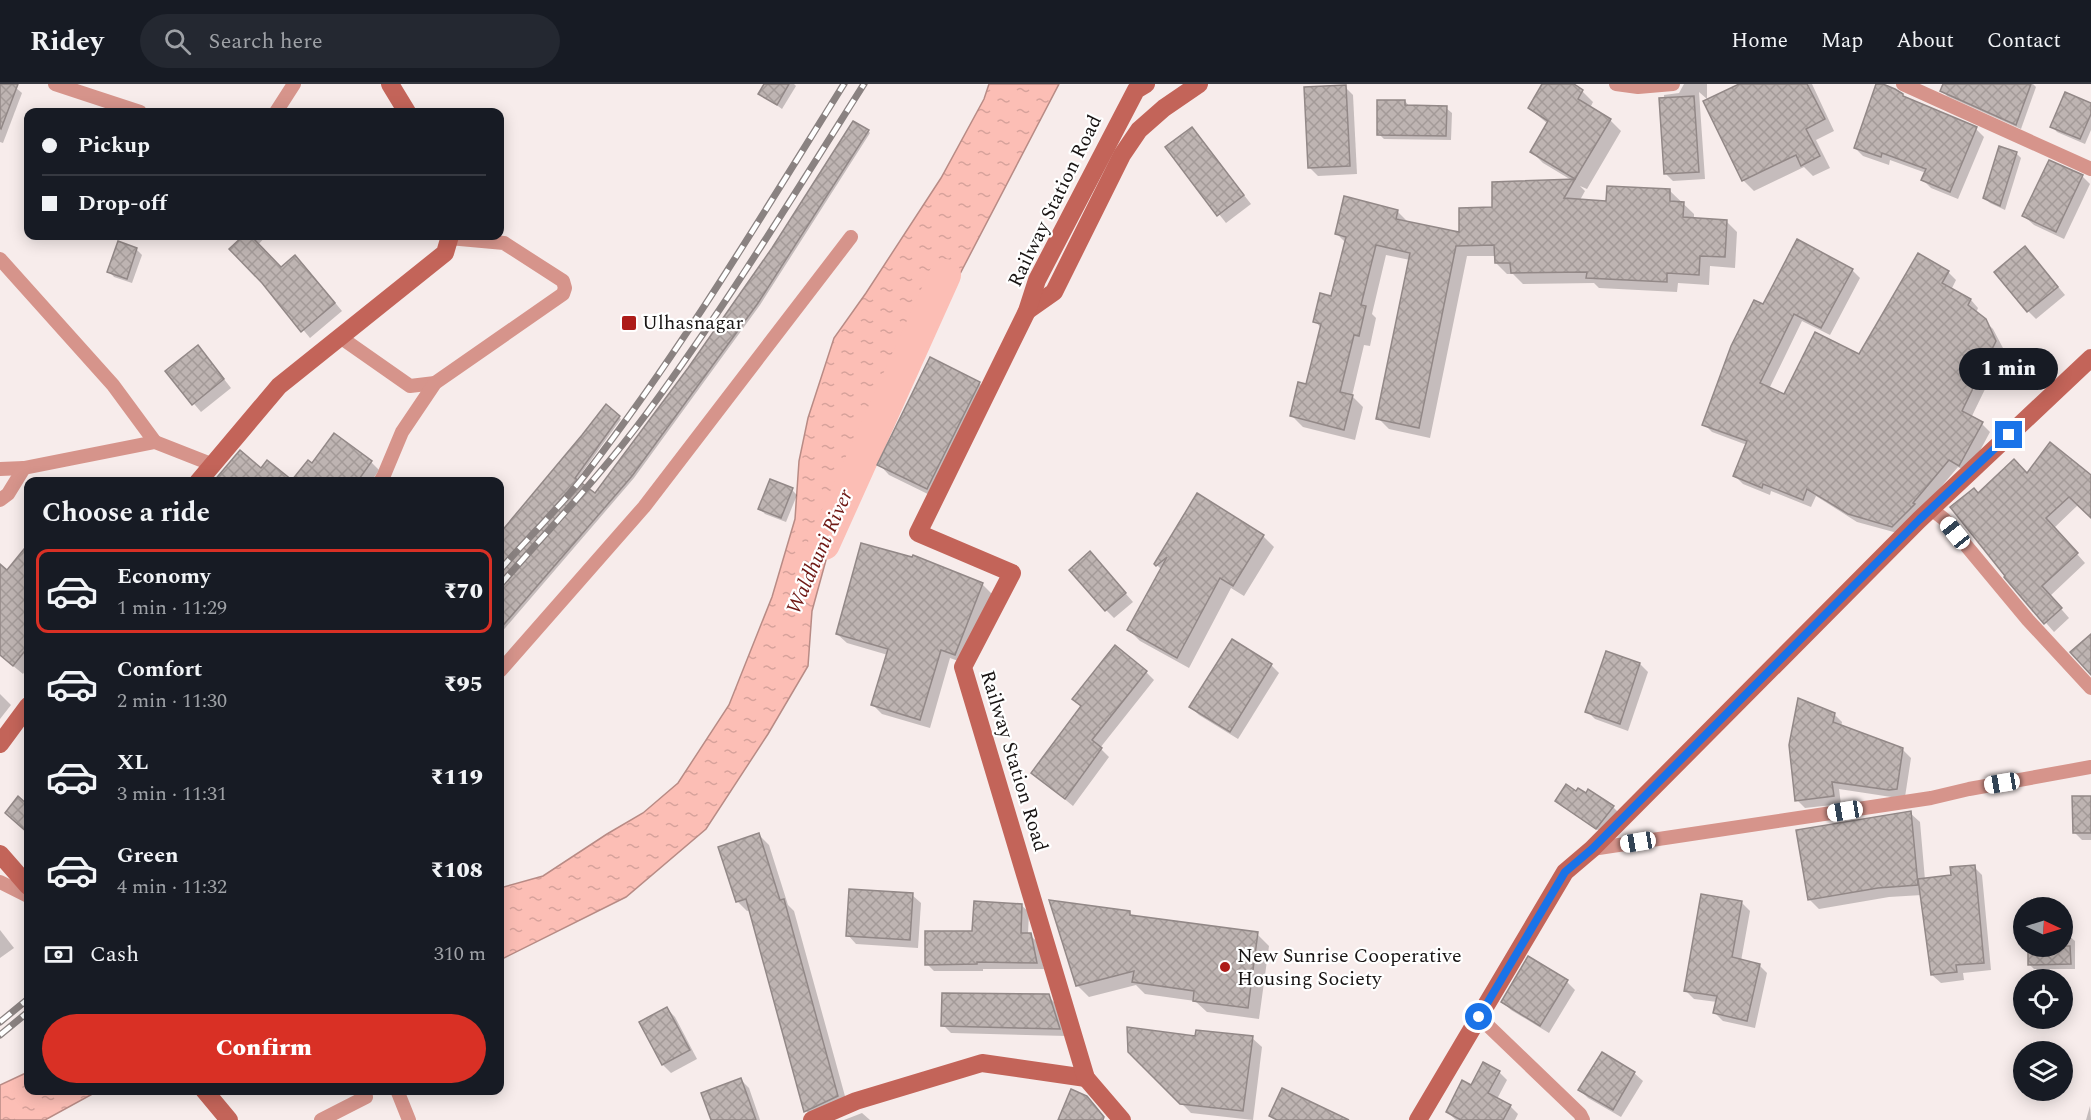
<!DOCTYPE html>
<meta charset="utf-8">
<style>
:root{--surface:#171b24;--page:#242831;--text:#f1f3f6;--muted:#9ea1a6;--line:#363941;--accent:#d93025}
body{margin:0;font-family:Spectral,serif;background:var(--page);color:var(--text);height:100vh;display:flex;flex-direction:column;font-size:22px;white-space:nowrap}
*{box-sizing:border-box;margin:0}
p{font-size:20px;color:var(--muted)}
.icon{flex:none;width:33px;height:33px;fill:none;stroke:currentColor;stroke-width:2;stroke-linecap:round;stroke-linejoin:round}
.map{position:relative;flex:1;overflow:hidden}
.details{position:absolute;left:24px;top:393px;width:480px;height:618px;display:flex;flex-direction:column;background:var(--surface);border-radius:12px;box-shadow:0 3px 15px #0003}
.details>*{flex:none}
.hud{position:absolute;left:24px;top:24px;width:480px;height:132px;border-radius:12px;box-shadow:0 3px 15px #0003;display:grid;align-content:center;height:132px;padding:0 18px;background:var(--surface)}
.needle{width:39px;rotate:94deg}
.buttons{position:absolute;left:2013px;top:813px;display:grid;gap:12px}
.buttons a{display:grid;place-items:center;width:60px;height:60px;border-radius:50%;background:var(--surface);box-shadow:0 3px 15px #0003;font-size:30px}
.end{position:absolute;width:27px;height:27px;margin:-14px;border:8px solid #1a73e8;background:#fff;box-shadow:0 0 0 3px #fff}
.from{border-radius:50%}
.bubble{position:absolute;height:42px;border-radius:21px;background:var(--surface);box-shadow:0 3px 15px #0003;font-size:20px;font-weight:800;line-height:42px;text-align:center}
.car{position:absolute;width:18px;height:36px;margin:-18px -9px;border-radius:8px;box-shadow:0 0 4px 2px #0007;background:linear-gradient(#fff 24%,#345 0 40%,#fff 0 76%,#345 0 86%,#fff 0)}
.hud b{display:flex;align-items:center;gap:21px;height:57px;font-size:22px}
.hud b+b{border-top:2px solid var(--line)}
.hud i{width:15px;height:15px;background:var(--text)}
ul{padding:0;list-style:none}
li{display:flex;align-items:center;gap:18px;height:84px;margin:0 12px 9px;padding:0 6px;border:3px solid transparent;border-radius:12px}
li div{flex:1}
li b{display:block;font-size:22px}
li em{font-style:normal;font-weight:800}
li.active{border-color:var(--accent)}
li>.icon{width:54px;height:54px;stroke-width:1.5}
h2{padding:0 18px;font-size:27px;line-height:72px}
.pay{display:flex;align-items:center;gap:15px;height:66px;padding:0 18px;font-size:22px}
.pay p{margin-inline-start:auto}
.button{display:flex;gap:12px;margin-top:auto;padding:12px 18px}
.button a{flex:1;height:69px;border-radius:36px;background:var(--accent);color:#fff;font-size:24px;font-weight:800;line-height:69px;text-align:center}
header{display:flex;align-items:center;gap:36px;box-sizing:border-box;height:84px;padding:0 30px;background:var(--surface);border-bottom:2px solid var(--line)}
header strong{font-size:28px}
nav{display:flex;gap:33px;margin-inline-start:auto;font-size:21px}
.search{width:420px;height:54px;background:var(--page);display:flex;align-items:center;gap:15px;box-sizing:border-box;padding:0 21px;border-radius:33px;color:var(--muted);font-size:22px}
.map>svg:first-child{display:block}
</style>
<header>
<strong>Ridey</strong>
<div class="search"><svg class="icon" aria-label="search" viewBox="0 0 24 24"><circle cx="10" cy="10" r="6"/><path d="M15 15l6 6"/></svg>Search here</div>
<nav><a>Home</a><a>Map</a><a>About</a><a>Contact</a></nav>
</header>
<div class="map">
<svg width="2091" height="1036" viewBox="0 0 2091 1036">
<defs>
<pattern id="water-ripples" width="26" height="14" patternUnits="userSpaceOnUse" patternTransform="scale(1.5)"><rect width="26" height="14" fill="#fcbeb5"/><path d="M2 4q2-2 4 0t4 0M15 11q2-2 4 0t4 0" fill="none" stroke="#d7a29b"/></pattern>
<pattern id="building-cross-hatch" width="8" height="8" patternUnits="userSpaceOnUse" patternTransform="scale(1.5)"><rect width="8" height="8" fill="#beb4b2"/><path d="M0 0l8 8M0 8l8-8" fill="none" stroke="#a39a98"/></pattern>
</defs>
<rect width="100%" height="100%" fill="#f7eceb"/>
<g fill="url(#water-ripples)" stroke="#b88b85" stroke-width="1.5">
<polygon points="989,0 1059,0 950,209 926,231 906,259 889,295 863,341 812,527 808,582 768,650 706,745 626,813 500,876 500,804 543,792 607,750 643,729 678,699 729,621 772,513 795,435 799,377 808,334 834,254 866,209 941,94 984,15"/>
<polygon points="28,988 28,1006 98,1007 45,1036 0,1036 0,1001"/>
</g>
<g fill="#0003">
<polygon points="4,0 16,4 22,9 3,59 0,58 0,9"/>
<polygon points="766,0 794,0 796,2 782,25 760,9"/>
<polygon points="1544,0 1571,0 1582,7 1593,18 1590,24 1610,36 1621,47 1587,105 1580,102 1585,107 1580,116 1607,118 1670,107 1694,130 1694,135 1726,137 1737,148 1735,184 1710,182 1709,201 1678,199 1677,208 1599,204 1594,199 1523,200 1513,190 1507,190 1496,179 1496,172 1467,172 1430,354 1389,345 1378,334 1410,176 1386,171 1372,230 1376,234 1370,262 1364,261 1352,312 1363,323 1355,356 1303,343 1292,332 1307,302 1321,244 1315,237 1332,214 1346,159 1336,149 1397,127 1408,138 1460,150 1494,125 1573,97 1543,79 1532,68 1548,40 1529,24"/>
<polygon points="1684,0 1707,0 1707,15 1699,8 1705,95 1673,97 1666,90 1664,11 1679,9"/>
<polygon points="1742,0 1812,0 1834,47 1816,56 1830,84 1813,92 1804,83 1754,107 1743,96"/>
<polygon points="1877,0 1906,14 1976,45 1984,53 1958,115 1931,104 1923,96 1926,89 1890,76 1889,81 1863,72 1855,64"/>
<polygon points="1944,0 2033,0 2036,3 2021,45 1947,12 1942,6"/>
<polygon points="1345,3 1353,11 1357,90 1318,92 1310,84"/>
<polygon points="1405,17 1410,23 1446,24 1452,29 1451,56 1384,55 1379,50"/>
<polygon points="2091,21 2091,46 2085,60 2057,48 2052,42"/>
<polygon points="1192,45 1251,120 1226,139 1167,64"/>
<polygon points="868,47 870,49 760,221 634,394 500,550 500,451 606,322 621,335 576,397 595,411"/>
<polygon points="2016,69 2021,74 2005,126 1990,119 1985,114"/>
<polygon points="2082,92 2090,100 2064,155 2034,141 2025,133"/>
<polygon points="241,152 263,152 265,153 258,161 281,185 303,180 342,227 310,254 264,198"/>
<polygon points="118,159 137,166 142,171 132,199 114,193 109,187"/>
<polygon points="2033,172 2065,211 2036,235 2028,227"/>
<polygon points="1852,186 1860,194 1830,251 1802,237 1769,305 1785,312 1860,272 1948,188 1956,196 1951,206 1971,216 1978,224 1976,229 1993,245 2004,266 1971,334 1982,340 1990,348 1968,389 1958,383 1901,450 1857,438 1816,412 1811,423 1771,407 1770,411 1743,400 1735,392 1747,361 1712,348 1704,340 1764,222"/>
<polygon points="205,271 231,304 201,328 167,288"/>
<polygon points="979,299 990,310 938,415 889,391 879,380"/>
<polygon points="371,378 379,386 371,398 293,398 312,381"/>
<polygon points="2027,391 2091,393 2091,432 2079,420 2054,444 2085,479 2050,512 2069,534 2054,548 2006,493 1978,411"/>
<polygon points="792,406 797,411 786,438 765,430 760,425"/>
<polygon points="1197,411 1263,452 1274,463 1244,512 1231,504 1189,584 1140,557 1129,546 1162,486 1156,480"/>
<polygon points="28,462 28,583 23,590 0,571 0,482 8,488"/>
<polygon points="1098,478 1133,518 1114,534 1106,526"/>
<polygon points="982,500 992,510 964,579 950,574 930,644 882,630 873,621 888,571 847,559 837,550"/>
<polygon points="1607,569 1640,580 1648,588 1628,647 1595,635 1587,627"/>
<polygon points="1271,581 1279,589 1238,655 1199,631 1191,623"/>
<polygon points="1146,588 1154,596 1100,664 1109,673 1073,722 1033,689"/>
<polygon points="0,610 11,621 0,635"/>
<polygon points="1834,630 1842,638 1841,643 1902,665 1911,674 1905,713 1898,714 1839,705 1841,720 1805,724 1797,716"/>
<polygon points="1576,709 1613,723 1618,728 1602,749 1557,717"/>
<polygon points="2091,714 2091,756 2082,756 2074,748"/>
<polygon points="1910,729 1920,738 1925,796 1952,792 1974,783 1982,791 1991,886 1963,889 1964,896 1941,899 1932,891 1922,811 1889,813 1819,825 1809,815"/>
<polygon points="759,751 769,761 788,821 794,827 848,1023 816,1036 806,1027 751,826 747,827 737,817"/>
<polygon points="912,811 921,819 918,864 856,860 848,851"/>
<polygon points="1742,819 1750,827 1741,877 1759,881 1767,889 1755,944 1723,937 1715,929 1717,918 1694,915 1686,907"/>
<polygon points="1021,821 1029,828 1028,850 1038,858 1044,885 983,885 983,887 934,887 927,880 974,848"/>
<polygon points="1129,828 1134,833 1257,850 1269,862 1259,935 1207,928 1195,917 1145,910 1136,901 1089,913 1077,901"/>
<polygon points="0,846 14,864 0,874"/>
<polygon points="2062,852 2069,852 2075,857 2075,885 2034,885 2029,880 2062,862"/>
<polygon points="1529,874 1567,898 1575,906 1549,949 1511,926 1503,918"/>
<polygon points="1048,912 1056,920 1067,952 951,949 943,941"/>
<polygon points="667,925 675,933 697,975 671,989 663,981 641,939"/>
<polygon points="1196,953 1252,954 1262,963 1253,1036 1191,1029 1130,967"/>
<polygon points="1602,970 1634,989 1643,997 1621,1033 1588,1014 1580,1006"/>
<polygon points="1499,988 1507,996 1497,1015 1510,1022 1518,1030 1515,1036 1456,1036 1447,1028 1472,1003"/>
<polygon points="741,996 749,1004 760,1036 713,1036"/>
<polygon points="2090,1022 2091,1036 2086,1036"/>
<polygon points="862,1029 870,1036 844,1036"/>
</g>
<g fill="none" stroke-linecap="round" stroke-linejoin="round">
<polyline stroke="#fcbeb5" stroke-width="32" points="824,460 945,191"/>
</g>
<g fill="url(#building-cross-hatch)" stroke="#928887" stroke-width="1.5">
<polygon points="0,0 18,0 1,45 0,44"/>
<polygon points="764,0 789,0 777,21 758,10"/>
<polygon points="1542,0 1574,0 1583,6 1578,15 1611,35 1575,95 1530,68 1548,37 1528,24"/>
<polygon points="1739,0 1807,0 1825,35 1806,45 1820,72 1801,82 1796,71 1742,97 1703,17"/>
<polygon points="1876,0 1883,0 1895,5 1903,10 1903,12 1977,43 1950,108 1921,96 1926,85 1882,69 1881,73 1854,64"/>
<polygon points="1943,0 2031,0 2016,41 1940,7"/>
<polygon points="1346,1 1350,82 1308,84 1304,3"/>
<polygon points="2065,8 2091,19 2091,30 2080,55 2050,43"/>
<polygon points="1694,12 1699,88 1664,90 1659,14"/>
<polygon points="1377,16 1405,16 1405,21 1447,22 1446,52 1377,51"/>
<polygon points="853,37 869,46 758,219 632,392 500,545 500,449 582,351 606,320 620,332 575,394 595,409 688,284 772,164"/>
<polygon points="1192,43 1244,111 1217,132 1165,63"/>
<polygon points="1999,62 2017,68 2000,122 1983,114"/>
<polygon points="2049,76 2083,91 2056,148 2022,132"/>
<polygon points="1575,95 1564,114 1606,117 1607,102 1670,105 1670,117 1684,118 1683,133 1727,136 1725,173 1700,172 1699,191 1667,189 1667,198 1586,194 1587,188 1511,189 1510,179 1495,179 1494,161 1456,162 1419,344 1376,335 1410,169 1376,161 1361,221 1366,222 1359,252 1354,251 1340,308 1353,311 1344,346 1290,332 1298,298 1306,300 1321,240 1313,238 1320,209 1331,212 1346,153 1335,150 1344,112 1398,126 1396,135 1459,148 1459,124 1492,123 1492,98"/>
<polygon points="243,152 251,152 281,183 295,171 335,219 301,248 262,199 229,165"/>
<polygon points="1797,155 1853,185 1821,244 1794,230 1760,299 1784,310 1815,248 1859,270 1918,169 1949,187 1942,199 1971,215 1968,221 1986,235 1996,257 1962,327 1983,338 1959,382 1949,376 1913,419 1915,420 1892,443 1848,430 1807,405 1803,416 1763,400 1762,404 1733,392 1747,357 1702,341 1731,262 1754,216 1763,220"/>
<polygon points="118,157 137,164 127,195 107,188"/>
<polygon points="2025,162 2058,203 2027,228 1994,188"/>
<polygon points="198,261 224,295 192,321 165,287"/>
<polygon points="930,273 980,298 927,405 877,381"/>
<polygon points="334,349 372,377 357,398 213,398 240,366 261,384 267,376 292,396 308,376 312,379"/>
<polygon points="2050,358 2091,391 2091,434 2069,413 2046,434 2078,469 2042,502 2062,524 2044,540 2004,493 2005,492 1950,423 1974,404 1978,409 2014,375 2027,389"/>
<polygon points="770,395 793,404 781,434 758,425"/>
<polygon points="1197,409 1264,451 1233,502 1220,494 1177,574 1127,546 1167,473 1156,482 1154,480"/>
<polygon points="861,459 912,473 913,471 983,499 955,571 941,566 920,636 871,621 888,565 836,550"/>
<polygon points="28,460 28,563 13,582 0,571 0,480 7,486"/>
<polygon points="1090,467 1126,509 1105,527 1069,486"/>
<polygon points="2091,550 2091,591 2070,568"/>
<polygon points="1232,555 1272,580 1230,648 1189,623"/>
<polygon points="1115,561 1147,587 1092,656 1102,664 1065,715 1031,689 1081,622 1072,615"/>
<polygon points="1606,567 1640,579 1620,640 1585,628"/>
<polygon points="1798,614 1835,629 1833,638 1903,664 1897,705 1889,706 1832,698 1834,712 1795,717 1789,661"/>
<polygon points="1566,700 1576,707 1578,704 1586,709 1588,705 1614,722 1596,745 1555,717"/>
<polygon points="18,712 28,721 28,749 5,729"/>
<polygon points="2072,712 2091,712 2091,749 2073,749"/>
<polygon points="1911,727 1918,801 1878,804 1808,816 1796,746"/>
<polygon points="759,749 780,816 784,815 838,1012 804,1028 746,815 736,818 718,763"/>
<polygon points="1975,781 1984,879 1956,881 1957,888 1931,891 1918,795 1951,791 1950,783"/>
<polygon points="849,805 913,809 910,856 846,852"/>
<polygon points="1701,810 1742,817 1732,873 1760,880 1747,937 1713,929 1717,912 1684,907"/>
<polygon points="1049,816 1130,827 1130,831 1258,848 1248,924 1193,917 1194,907 1132,898 1134,887 1076,902"/>
<polygon points="974,817 1022,820 1021,849 1031,849 1037,879 977,878 977,880 925,881 925,847 972,847"/>
<polygon points="2028,862 2070,862 2071,880 2028,881"/>
<polygon points="1528,872 1568,896 1540,942 1501,918"/>
<polygon points="942,909 1049,910 1060,945 941,942"/>
<polygon points="667,923 690,966 662,981 639,938"/>
<polygon points="1127,943 1195,952 1196,946 1253,952 1243,1027 1180,1020 1128,968"/>
<polygon points="1602,968 1635,988 1613,1026 1578,1006"/>
<polygon points="1483,978 1500,987 1488,1009 1511,1021 1503,1036 1461,1036 1446,1028 1462,996 1471,1001"/>
<polygon points="741,994 756,1036 711,1036 701,1009"/>
<polygon points="1282,1004 1349,1036 1277,1036 1269,1032"/>
<polygon points="1071,1005 1087,1012 1104,1033 1103,1036 1058,1036"/>
</g>
<g fill="none" stroke-linecap="round" stroke-linejoin="round">
<g stroke="#d6948b" stroke-width="14">
<polyline points="55,0 140,28"/>
<polyline points="1616,0 1638,3 1673,0"/>
<polyline points="1903,0 2091,85"/>
<polyline points="276,28 294,0"/>
<polyline points="0,175 113,301 155,358"/>
<polyline points="340,253 410,302 435,299"/>
<polyline points="0,385 24,384 155,358 211,380"/>
<polyline points="380,398 384,391 402,348 435,299 563,210 565,204 563,197 504,159 449,154"/>
<polyline points="0,416 8,410 24,384"/>
<polyline points="1931,425 1944,435 2028,536 2091,604"/>
<polyline points="500,587 644,423 851,153"/>
<polyline points="1592,765 1931,714 1969,705 2091,683"/>
<polyline points="0,798 28,812"/>
<polyline points="1479,933 1580,1030 1583,1036"/>
<polyline points="397,1006 409,1036"/>
<polyline points="321,1036 366,1013"/>
</g>
<g stroke="#c36459" stroke-width="18">
<polyline points="390,0 407,28"/>
<polyline points="1027,227 1054,208 1122,71 1139,46 1164,24 1199,0"/>
<polyline points="198,398 279,302 445,169 450,152"/>
<polyline points="0,660 28,622"/>
<polyline points="0,770 28,802"/>
<polyline points="204,1006 229,1036"/>
<polyline points="812,1036 856,1017 982,979 1086,994"/>
<polyline points="1122,1036 1086,994 963,583 1012,489 918,449 1027,227 1037,196 1136,6 1146,0"/>
<polyline points="1418,1036 1565,788 1592,765 1919,436 2091,274"/>
</g>
<defs>
<g id="rail">
<path d="M500,486C528,454 559,424 585,391C681,267 761,133 844,0"/>
<path d="M500,501C549,445 602,390 647,329C725,223 794,111 864,0"/>
<polyline points="0,938 28,915"/>
<polyline points="0,951 28,928"/>
</g>
</defs>
<use href="#rail" stroke="#8a8281" stroke-width="7"/>
<use href="#rail" stroke="#fff" stroke-width="4.5" stroke-dasharray="14" stroke-linecap="butt"/>
</g>
<g fill="none" stroke-linecap="round" stroke-linejoin="round">
<polyline stroke="#1a73e8" stroke-width="8" points="1479,933 1565,788 1592,765 1919,436 2009,351"/>
</g>
<g fill="#ad1c19" stroke="#fff" stroke-width="2">
<rect x="621" y="231" width="16" height="16" rx="3"/>
<circle cx="1225" cy="883" r="6"/>
</g>
<g text-anchor="middle" dominant-baseline="central" stroke-width="4.5" stroke-linejoin="round" paint-order="stroke">
<g font-size="20" fill="#191514" stroke="#fff">
<text transform="translate(1055 117) rotate(-64)">Railway Station Road</text>
<text transform="translate(1014 677) rotate(73)">Railway Station Road</text>
</g>
<g font-size="20" fill="#191514" stroke="#fff" text-anchor="start">
<text x="642" y="239">Ulhasnagar</text>
<text x="1237" y="872">New Sunrise Cooperative<tspan x="1237" dy="23">Housing Society</tspan></text>
</g>
<g font-size="21" font-style="italic" fill="#6e1713" stroke="#fff">
<text transform="translate(820 468) rotate(-66)">Waldhuni River</text>
</g>
</g>
</svg>
<div class="buttons">
<a><svg class="needle" viewBox="-14 -14 28 28"><path d="M0-13l5 13h-10z" fill="#e53935"/><path d="M0 13l5-13h-10z" fill="#9ea1a6"/></svg></a>
<a><svg class="icon" aria-label="locate" viewBox="0 0 24 24"><circle cx="12" cy="12" r="6"/><path d="M12 2v4M12 18v4M2 12h4M18 12h4"/></svg></a>
<a><svg class="icon" aria-label="layers" viewBox="0 0 24 24"><path d="M12 4l9 5-9 5-9-5zM3 14l9 5 9-5"/></svg></a>
</div>
<i class="end from" style="left:1479px;top:933px"></i>
<i class="end" style="left:2009px;top:351px"></i>
<div class="bubble" style="left:1959px;top:264px;width:99px">1 min</div>
<i class="car" style="left:1955px;top:449px;rotate:321deg"></i>
<i class="car" style="left:2002px;top:699px;rotate:261deg"></i>
<i class="car" style="left:1845px;top:727px;rotate:261deg"></i>
<i class="car" style="left:1638px;top:758px;rotate:261deg"></i>
<div class="hud">
<b><i class="from"></i>Pickup</b>
<b><i></i>Drop-off</b>
</div>
<section class="details">
<h2>Choose a ride</h2>
<ul>
<li class="active"><svg class="icon" aria-label="car" viewBox="0 0 24 24"><path d="M5 17H2v-5l4-1 3-4h7l3 4 3 1v5h-3M9 17h6M6 11h13"/><circle cx="7" cy="17" r="2"/><circle cx="17" cy="17" r="2"/></svg><div><b>Economy</b><p>1 min · 11:29</p></div><em>₹70</em></li>
<li><svg class="icon" aria-label="car" viewBox="0 0 24 24"><path d="M5 17H2v-5l4-1 3-4h7l3 4 3 1v5h-3M9 17h6M6 11h13"/><circle cx="7" cy="17" r="2"/><circle cx="17" cy="17" r="2"/></svg><div><b>Comfort</b><p>2 min · 11:30</p></div><em>₹95</em></li>
<li><svg class="icon" aria-label="car" viewBox="0 0 24 24"><path d="M5 17H2v-5l4-1 3-4h7l3 4 3 1v5h-3M9 17h6M6 11h13"/><circle cx="7" cy="17" r="2"/><circle cx="17" cy="17" r="2"/></svg><div><b>XL</b><p>3 min · 11:31</p></div><em>₹119</em></li>
<li><svg class="icon" aria-label="car" viewBox="0 0 24 24"><path d="M5 17H2v-5l4-1 3-4h7l3 4 3 1v5h-3M9 17h6M6 11h13"/><circle cx="7" cy="17" r="2"/><circle cx="17" cy="17" r="2"/></svg><div><b>Green</b><p>4 min · 11:32</p></div><em>₹108</em></li>
</ul>
<div class="pay"><svg class="icon" aria-label="cash" viewBox="0 0 24 24"><path d="M3 7h18v10H3z"/><circle cx="12" cy="12" r="2"/></svg>Cash<p>310 m</p></div>
<div class="button"><a>Confirm</a></div>
</section>
</div>
